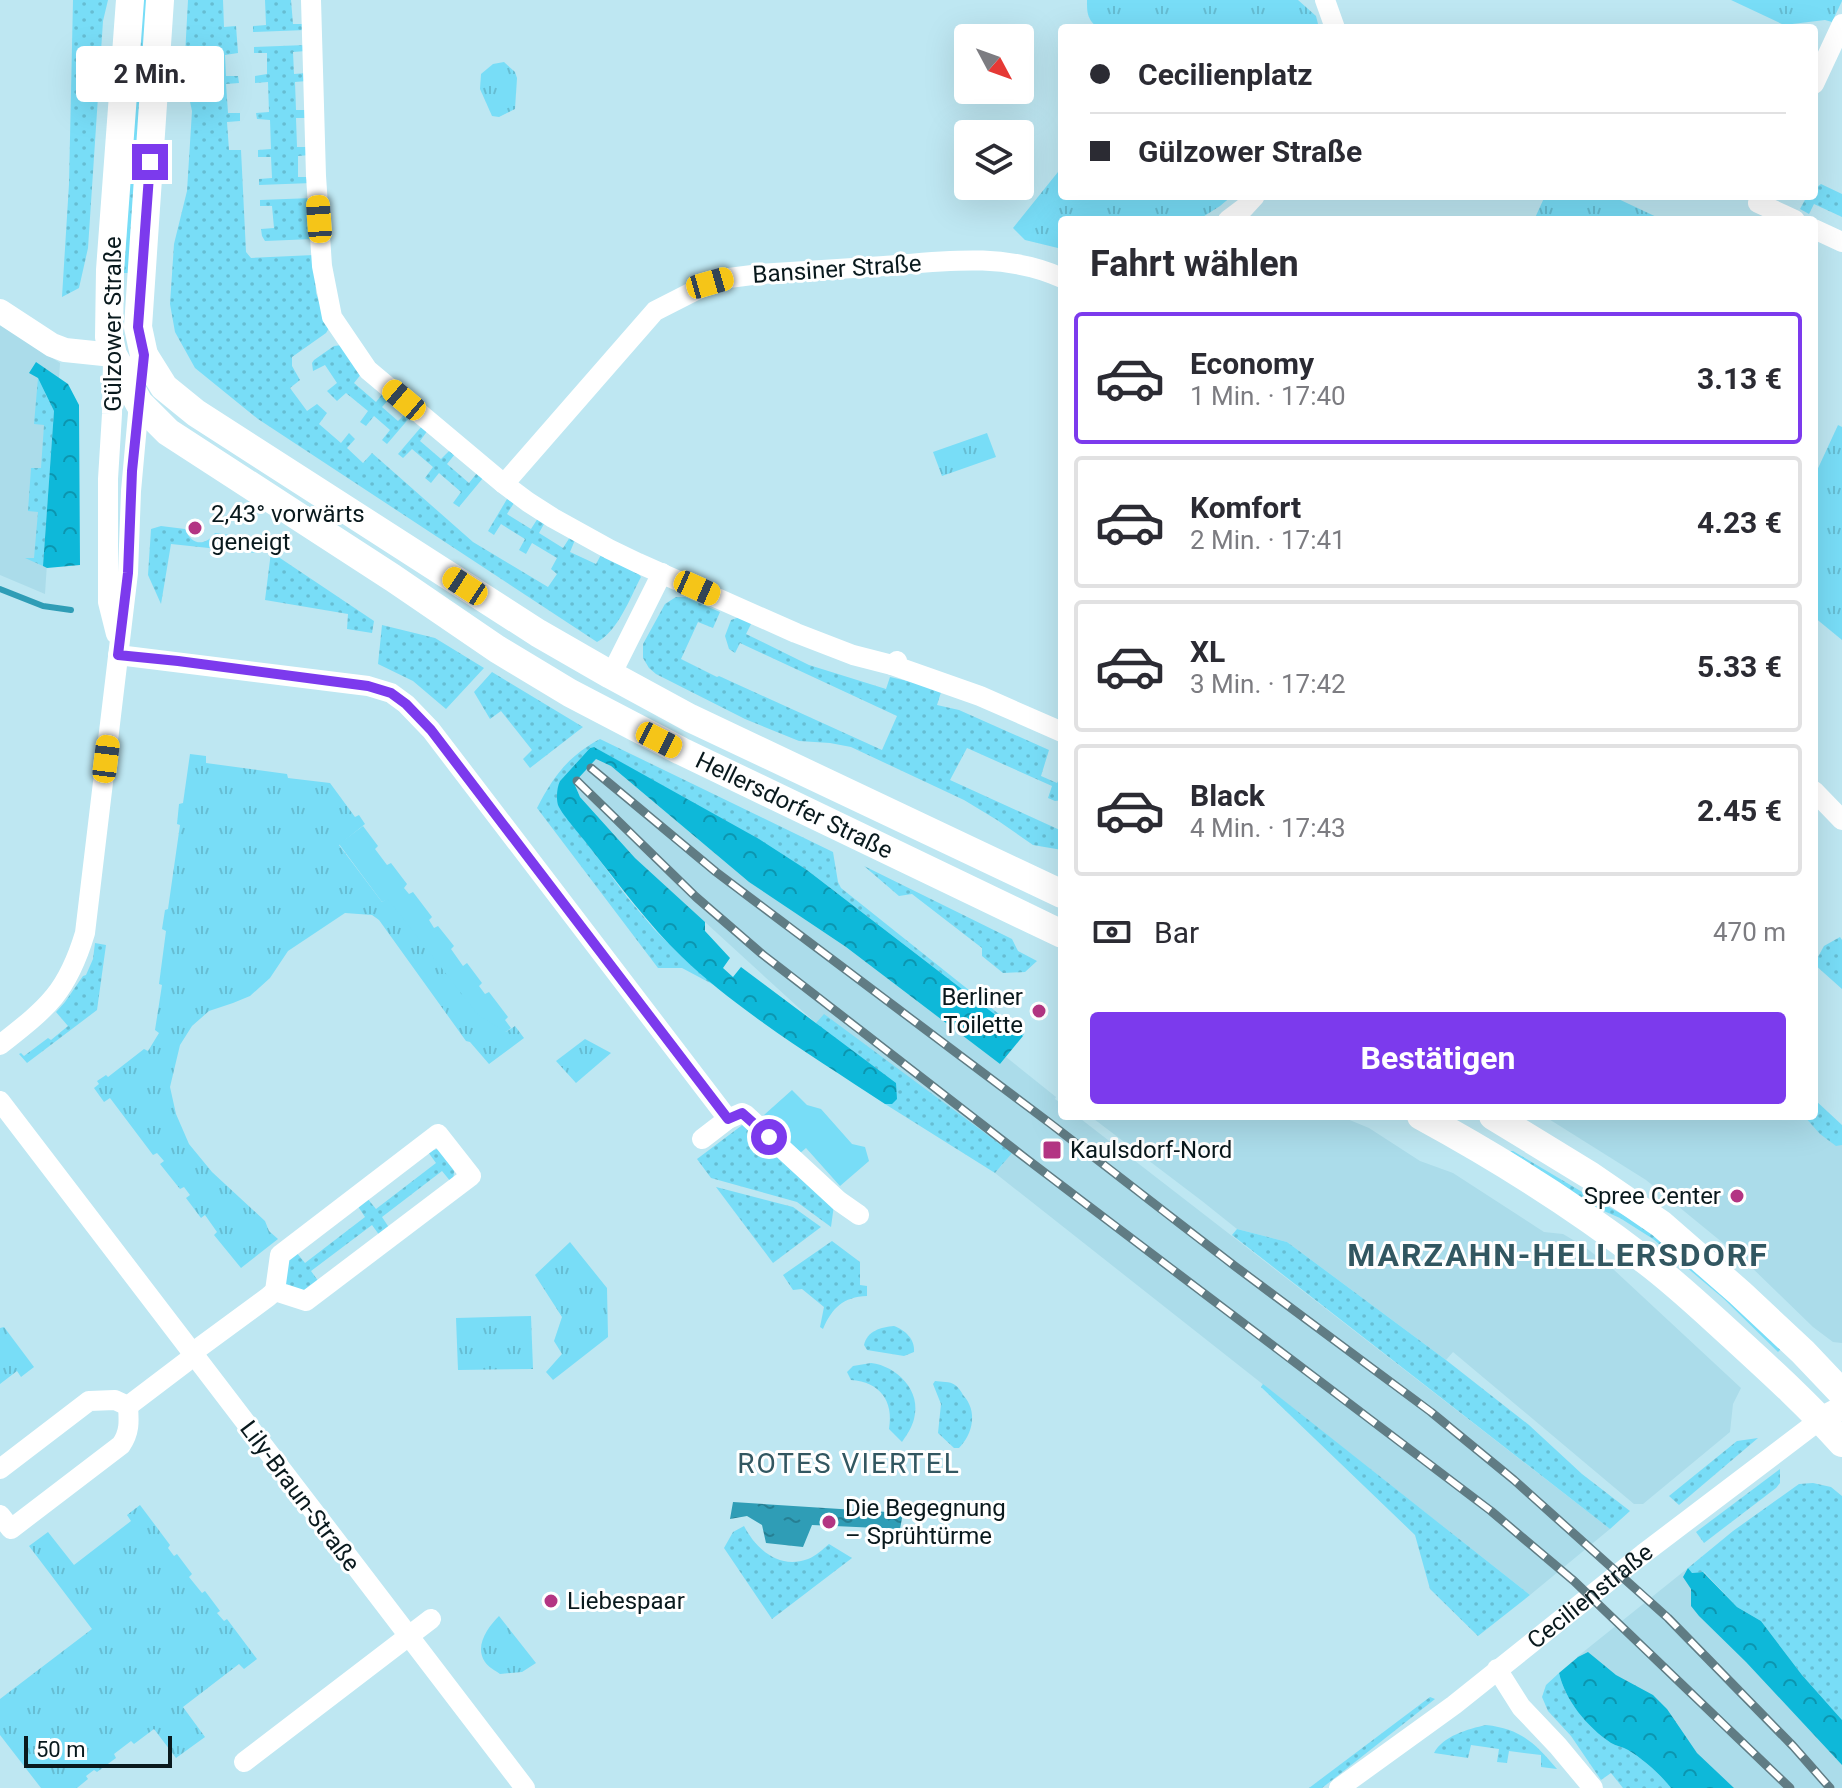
<!DOCTYPE html>
<html lang="de">
<meta charset="utf-8">
<style>
:root{--surface:#fff;--page:#f7f7f7;--text:#2b2b33;--muted:#7c7c81;--line:#e1e1e2;--accent:#7c3aed}
body{margin:0;font-family:Roboto,sans-serif;background:var(--page);color:var(--text);height:100vh;display:flex;flex-direction:column;font-size:30px;white-space:nowrap}
*{box-sizing:border-box;margin:0}
p{font-size:26px;color:var(--muted)}
.icon{flex:none;width:44px;height:44px;fill:none;stroke:currentColor;stroke-width:2;stroke-linecap:round;stroke-linejoin:round}
.map{position:relative;flex:1;overflow:hidden}
.sheet{position:absolute;left:1058px;top:216px;width:760px;height:904px;display:flex;flex-direction:column;background:var(--surface);border-radius:8px;box-shadow:0 8px 32px #0002}
.sheet>*{flex:none}
.banner{position:absolute;left:1058px;top:24px;width:760px;height:176px;border-radius:8px;box-shadow:0 8px 32px #0002;display:grid;align-content:center;height:176px;padding:0 32px;background:var(--surface)}
.needle{width:52px;rotate:131deg}
.tools{position:absolute;left:954px;top:24px;display:grid;gap:16px}
.tools a{display:grid;place-items:center;width:80px;height:80px;border-radius:8px;background:var(--surface);box-shadow:0 8px 32px #0002;font-size:40px}
.scale{position:absolute;left:24px;bottom:20px;width:148px;box-sizing:border-box;padding-left:8px;border:4px solid #09191d;border-top:0;font-size:22px;line-height:28px;white-space:nowrap;color:#09191d;-webkit-text-stroke:6px #fff;paint-order:stroke}
.end{position:absolute;width:36px;height:36px;margin:-18px;border:10px solid #7c3aed;background:#fff;box-shadow:0 0 0 4px #fff}
.from{border-radius:50%}
.bubble{position:absolute;height:56px;border-radius:8px;background:var(--surface);box-shadow:0 8px 32px #0002;font-size:26px;font-weight:700;line-height:56px;text-align:center}
.car{position:absolute;width:24px;height:48px;margin:-24px -12px;border-radius:10px;box-shadow:0 0 6px 2px #0007;background:linear-gradient(#f5c518 24%,#345 0 40%,#f5c518 0 76%,#345 0 86%,#f5c518 0)}
.banner b{display:flex;align-items:center;gap:28px;height:76px;font-size:30px}
.banner b+b{border-top:2px solid var(--line)}
.banner i{width:20px;height:20px;background:var(--text)}
ul{padding:0;list-style:none}
li{display:flex;align-items:center;gap:24px;height:132px;margin:0 16px 12px;padding:0 16px;border:4px solid var(--line);border-radius:8px}
li div{flex:1}
li b{display:block;font-size:30px}
li em{font-style:normal;font-weight:700}
li.selected{border-color:var(--accent)}
li>.icon{width:72px;height:72px;stroke-width:1.5}
h2{padding:0 32px;font-size:36px;line-height:96px}
.pay{display:flex;align-items:center;gap:20px;height:88px;padding:0 32px;font-size:30px}
.pay p{margin-inline-start:auto}
.action{display:flex;gap:16px;margin-top:auto;padding:16px 32px}
.action a{flex:1;height:92px;border-radius:8px;background:var(--accent);color:#fff;font-size:32px;font-weight:700;line-height:92px;text-align:center}
.map>svg:first-child{display:block}
</style>
<div class="map">
<svg width="1842" height="1788" viewBox="0 0 1842 1788">
<defs>
<pattern id="grass-dots" width="8" height="8" patternUnits="userSpaceOnUse" patternTransform="scale(2)"><rect width="8" height="8" fill="#78ddf7"/><path d="M2 2h.1M6 6h.1" fill="none" stroke="#66bdd3" stroke-width="1.8" stroke-linecap="round"/></pattern>
<pattern id="forest-crowns" width="20" height="18" patternUnits="userSpaceOnUse" patternTransform="scale(2)"><rect width="20" height="18" fill="#0eb8d9"/><path d="M2 6a3 3 0 1 1 6 0M12 15a3 3 0 1 1 6 0" fill="none" stroke="#0c95af"/></pattern>
<pattern id="park-tufts" width="24" height="20" patternUnits="userSpaceOnUse" patternTransform="scale(2)"><rect width="24" height="20" fill="#78ddf7"/><path d="M3 7l-1-3M5 7V3M7 7l1-3M15 17l-1-3M17 17v-4M19 17l1-3" fill="none" stroke="#66bdd3"/></pattern>
<pattern id="water-ripples" width="26" height="14" patternUnits="userSpaceOnUse" patternTransform="scale(2)"><rect width="26" height="14" fill="#2f9db6"/><path d="M2 4q2-2 4 0t4 0M15 11q2-2 4 0t4 0" fill="none" stroke="#267f93"/></pattern>
</defs>
<rect width="100%" height="100%" fill="#bee7f2"/>
<g fill="#abdcea">
<polygon points="0,324 60,363 45,594 0,575"/>
<polygon points="596,759 611,766 749,882 846,947 1000,1064 1006,1057 1056,1097 1055,1099 1062,1104 1062,1116 1077,1116 1610,1529 1530,1595 995,1173 1003,1164 816,1023 799,1008 635,858 580,797 574,783"/>
<polygon points="1090,1116 1340,1116 1369,1128 1420,1161 1453,1173 1544,1232 1563,1234 1585,1247 1613,1269 1741,1388 1733,1404 1730,1432 1643,1504 1634,1504 1453,1352 1446,1360 1287,1242 1237,1229 1202,1201"/>
<polygon points="1544,1116 1814,1116 1842,1136 1842,1343 1833,1342 1813,1327 1745,1261 1646,1180"/>
<polygon points="1688,1568 1842,1720 1842,1788 1695,1788 1577,1657"/>
</g>
<g fill="url(#grass-dots)">
<polygon points="73,0 108,0 103,21 88,248 79,288 62,297 69,184"/>
<polygon points="140,0 148,0 132,273 124,273"/>
<path d="M188,0H223L224,27L236,26L238,53L225,55L226,76H238L239,83L226,84L228,113H240V121L227,122L229,150H241L246,252L251,258L314,255L316,293L329,328L326,333L292,357V366L300,380L290,388L307,411L317,404L327,413L319,424L341,443L349,433L355,439L347,448L363,463L372,453L473,542L548,587L557,574L551,569L557,558L532,543L526,554L519,550L525,539L501,524L494,535L488,531L507,499L514,503L507,514L531,529L538,518L545,522L539,533L563,548L570,537L575,540L570,552L596,564L602,553L637,572L641,577C630,598 618,631 597,642L258,419L195,368L175,332L170,304L174,244L187,191L192,111L184,74Z"/>
<polygon points="265,0 291,0 293,24 305,24 306,30 253,32 253,26 266,25"/>
<polygon points="306,45 306,51 293,52 294,74 307,73 307,81 295,82 296,110 308,110 309,118 296,118 297,147 310,147 310,155 298,156 298,177 311,177 312,183 259,185 259,179 272,178 271,157 258,157 258,150 271,149 270,120 257,119 256,113 269,112 268,82 255,83 255,76 267,74 267,53 254,53 254,47"/>
<polygon points="1821,184 1842,194 1842,217 1814,204 1809,214 1800,209 1807,196 1814,196 1814,189"/>
<polygon points="312,198 313,239 265,241 262,236 261,229 274,228 272,206 260,206 260,200"/>
<polygon points="342,345 362,373 354,383 376,402 384,392 390,398 382,407 398,421 407,412 411,416 387,444 382,440 390,430 374,416 366,426 360,422 368,411 346,393 337,401 327,391 337,383 325,365 313,371 312,363 314,360 334,346"/>
<polygon points="38,378 54,411 43,566 25,558 34,558 38,512 28,511 31,468 41,468 44,425 34,424"/>
<polygon points="422,426 428,430 420,441 441,459 450,450 455,454 447,464 469,483 477,473 483,478 459,507 453,503 461,492 439,473 431,483 425,478 433,467 412,449 403,458 398,454"/>
<path d="M161,526L185,529C191,545 205,547 215,533L251,538L257,553L171,544L161,604L148,575L151,529Z"/>
<polygon points="271,552 374,621 372,633 347,629 348,614 265,600"/>
<polygon points="676,597 685,597 720,612 713,628 698,622 681,659 717,677 719,676 882,750 897,716 740,643 735,653 729,649 725,636 731,620 740,617 752,622 746,634 809,665 886,689 890,677 942,689 937,705 959,710 1049,750 1041,776 1057,783 1062,774 1062,800 1055,801 1048,798 1052,786 967,748 950,780 1062,831 1062,850 1033,845 997,820 964,800 851,747 830,743 799,741 745,719 656,674 649,668 643,658 643,644 665,604"/>
<polygon points="382,625 435,638 484,668 446,709 413,681 378,664"/>
<polygon points="492,672 583,727 530,768 523,759 532,750 501,711 490,719 474,692"/>
<path d="M600,739L833,852L838,882L841,888L1024,1034L1023,1036L807,870L594,747L590,748L560,781L559,806L627,897L654,929L683,958L714,985L682,968H658L537,808C553,777 568,756 600,739Z"/>
<polygon points="864,866 1012,939 1018,951 1037,961 1025,972 1003,973 982,956 982,948 912,894 899,896"/>
<polygon points="1840,937 1842,940 1842,989 1814,964 1824,946"/>
<polygon points="95,943 106,945 97,1010 27,1063 19,1054 21,1053 24,1056 48,1038 51,1040 68,1026 56,1012 65,1002 83,976 86,975 93,959"/>
<polygon points="824,1014 1012,1153 995,1173 885,1104 892,1104 816,1023"/>
<polygon points="1814,1099 1842,1125 1842,1145 1836,1146 1820,1134 1804,1116 1814,1116"/>
<polygon points="745,1123 834,1205 831,1227 797,1202 711,1178 697,1159"/>
<path d="M437,1149C450,1154 459,1170 451,1182L442,1171L382,1217L390,1229L380,1236L372,1225L311,1271L319,1282L304,1291L285,1287L284,1266L296,1252L305,1263L365,1217L357,1205L367,1198L376,1209L436,1163L428,1152Z"/>
<polygon points="1510,1151 1513,1151 1594,1199 1642,1225 1784,1346 1778,1352 1724,1299 1653,1239 1620,1218 1590,1205"/>
<polygon points="716,1187 793,1207 821,1227 773,1263"/>
<polygon points="1237,1229 1287,1242 1446,1360 1529,1425 1582,1474 1630,1511 1610,1529 1232,1235"/>
<path d="M832,1241L860,1262V1285L867,1286V1296C843,1297 832,1308 823,1329L820,1327L824,1307L802,1289L793,1290L783,1275Z"/>
<path d="M894,1326C905,1330 915,1339 914,1352L904,1356L867,1350L864,1345C867,1331 881,1327 894,1326Z"/>
<path d="M871,1363C897,1366 922,1391 914,1419C912,1427 907,1435 902,1442L889,1429C894,1401 880,1382 851,1380L847,1372L853,1366Z"/>
<path d="M935,1381C941,1382 950,1381 955,1385C958,1387 961,1391 963,1395C978,1411 973,1434 959,1448H954L938,1433L941,1404L933,1384Z"/>
<polygon points="1263,1384 1530,1595 1478,1636 1430,1589 1415,1535 1261,1387"/>
<polygon points="1758,1438 1679,1505 1669,1496 1737,1441"/>
<polygon points="1780,1469 1780,1483 1776,1488 1704,1543 1696,1532"/>
<polygon points="1813,1483 1831,1487 1842,1496 1842,1720 1802,1675 1761,1621 1737,1607 1704,1572 1692,1573 1688,1568 1733,1531 1799,1484"/>
<path d="M744,1526C756,1549 779,1570 808,1559C816,1556 823,1549 829,1544L852,1558L772,1619L724,1548L733,1532Z"/>
<path d="M1559,1673C1565,1700 1587,1727 1611,1743C1616,1746 1623,1747 1628,1750C1642,1758 1662,1776 1671,1788H1623L1611,1773L1601,1780L1571,1736L1548,1711L1542,1697L1546,1685Z"/>
<polygon points="1430,1697 1435,1699 1322,1788 1309,1788"/>
<path d="M1486,1725C1521,1729 1535,1743 1557,1769L1541,1767V1755L1509,1751L1507,1763L1497,1762L1499,1749L1471,1745L1468,1758L1434,1753C1443,1736 1468,1729 1486,1725Z"/>
</g>
<g fill="url(#forest-crowns)">
<polygon points="36,362 68,384 79,405 80,565 47,568 43,566 54,411 38,378 29,373"/>
<path d="M594,747L759,839L807,870L1023,1036L1000,1064L846,947L749,882L611,766L596,759L574,783L580,797L635,858L705,922V931L730,958L723,968L733,977L741,967L896,1083L897,1099L892,1104H885C816,1058 742,1014 682,957C648,924 620,886 591,849C584,839 562,815 558,805C556,798 557,787 560,781L590,748Z"/>
<polygon points="1688,1568 1692,1573 1703,1572 1737,1607 1761,1621 1802,1675 1842,1720 1842,1765 1746,1662 1699,1616 1691,1606 1691,1589 1683,1577"/>
<path d="M1588,1652L1616,1675L1653,1695L1667,1709L1697,1753L1734,1788H1671C1662,1776 1642,1758 1628,1750C1623,1747 1616,1746 1611,1743C1587,1727 1565,1700 1559,1673L1578,1657Z"/>
</g>
<g fill="url(#park-tufts)">
<path d="M1087,0H1298L1316,16L1319,28H1098C1087,19 1087,13 1087,0Z"/>
<polygon points="1731,0 1842,0 1842,1 1832,22 1825,20 1784,25"/>
<polygon points="504,62 515,72 517,78 515,109 499,117 492,116 480,89 481,74 493,64"/>
<polygon points="1062,167 1062,196 1232,196 1220,206 1198,220 1062,220 1062,249 1025,240 1013,228"/>
<polygon points="1545,196 1612,196 1663,220 1534,220"/>
<polygon points="1838,425 1842,427 1842,640 1814,617 1814,477"/>
<polygon points="987,433 996,457 942,476 933,452"/>
<polygon points="190,754 206,756 206,763 287,774 288,778 330,783 355,817 359,815 365,824 339,845 382,902 388,898 506,1032 515,1026 524,1038 489,1064 470,1042 466,1041 379,920 372,915 345,913 288,951 270,978 250,996 233,1003 209,1011 192,1026 180,1045 170,1087 176,1114 189,1144 212,1172 265,1221 269,1231 278,1239 241,1268 214,1235 217,1232 205,1215 201,1218 186,1198 190,1195 184,1187 180,1189 160,1164 164,1161 157,1153 153,1155 110,1098 104,1102 94,1088 99,1084 97,1081 106,1075 108,1077 144,1049 148,1051 159,1033 155,1030 162,985 159,984 166,931 162,929 165,910 168,909 180,825 177,824 179,804 183,803"/>
<polygon points="585,1039 611,1053 576,1083 556,1061"/>
<polygon points="570,1242 607,1288 608,1337 553,1380 546,1372 562,1354 554,1341 562,1317 535,1275"/>
<polygon points="531,1316 533,1369 458,1370 456,1318"/>
<polygon points="4,1327 34,1367 21,1377 17,1371 0,1384 0,1328"/>
<polygon points="140,1505 170,1545 168,1548 174,1556 177,1554 192,1574 189,1577 202,1593 205,1591 220,1611 217,1613 224,1621 227,1619 257,1659 244,1669 239,1664 183,1707 205,1737 176,1758 154,1729 134,1744 131,1741 114,1754 116,1758 97,1772 94,1770 86,1776 88,1779 77,1788 41,1788 0,1735 0,1699 92,1629 29,1546 48,1532 74,1565 131,1521 127,1515"/>
<path d="M499,1616L536,1663L522,1672L500,1674C496,1671 488,1667 485,1662C474,1646 488,1627 499,1616Z"/>
</g>
<g fill="#78ddf7">
<polygon points="363,826 378,846 375,849 387,865 391,863 407,884 404,888 409,894 413,892 432,917 429,920 434,928 438,926 454,946 451,949 463,966 467,963 482,983 479,986 485,994 489,992 508,1017 505,1020 511,1028 506,1032 478,1015 388,899 382,902 339,844"/>
<polygon points="792,1090 807,1105 821,1109 852,1144 865,1147 869,1161 840,1186 806,1148 799,1154 764,1115"/>
</g>
<polygon fill="url(#water-ripples)" points="733,1502 903,1513 900,1529 812,1525 803,1547 766,1543 762,1525 747,1516 730,1519"/>
<g fill="none" stroke-linecap="round" stroke-linejoin="round">
<polyline stroke="#2f9db6" stroke-width="6" points="0,589 43,606 71,610"/>
<g stroke="#fff" stroke-width="20">
<polyline points="311,0 316,176 322,266 332,317 368,370 504,484 528,502 553,518 609,549 638,563 796,633 853,655 892,665 897,661"/>
<polyline points="1325,0 1335,28"/>
<polyline points="1814,84 1842,24"/>
<polyline points="1758,203 1795,220"/>
<polyline points="1228,220 1244,208 1255,196"/>
<polyline points="1814,229 1842,242"/>
<polyline points="113,359 112,414 108,479 108,602 116,634"/>
<path d="M504,484L655,311L710,283L729,278L760,274C801,271 843,269 884,266C943,261 1006,252 1062,278"/>
<polyline points="118,655 368,686 391,693 406,704 431,730 728,1119"/>
<polyline points="892,665 980,696 1062,732"/>
<polyline points="611,675 662,573"/>
<polyline points="1814,791 1842,820"/>
<path d="M0,1045C47,1008 67,993 85,933L128,573L131,491L139,403"/>
<polyline points="0,1101 525,1788"/>
<polygon points="438,1134 471,1176 306,1301 275,1291 280,1255"/>
<polyline points="702,1139 728,1119 742,1113 746,1115 839,1201 859,1215"/>
<polyline points="128,1406 186,1362 200,1347 268,1297 275,1291"/>
<path d="M0,1469L89,1401L115,1400L128,1406C129,1421 130,1432 121,1445L11,1529L0,1515"/>
<polyline points="1497,1669 1521,1707 1558,1746 1593,1788"/>
<polyline points="244,1762 431,1619"/>
<path id="s1" d="M1339,1788L1454,1705L1643,1554L1821,1419"/>
</g>
<g stroke="#fff" stroke-width="24">
<polyline points="0,311 52,345 65,350 113,355"/>
<polyline points="1821,1419 1842,1408"/>
</g>
<g stroke="#fff" stroke-width="28">
<path id="s2" d="M130,0L110,270L109,337L113,355L139,403L168,432L393,578L497,649L570,693L681,751L1062,934"/>
<polyline points="144,355 164,387 196,413 538,633 611,675 690,718 1062,894"/>
<polyline points="142,371 144,355 138,327 160,0"/>
<path d="M1421,1116C1500,1159 1575,1206 1646,1261C1678,1285 1708,1314 1738,1341C1774,1374 1810,1407 1842,1443"/>
<polyline points="1493,1116 1591,1176 1661,1224 1740,1293 1803,1352 1842,1393"/>
</g>
<defs>
<g id="rail">
<polyline points="591,768 716,872 1051,1124 1236,1267 1431,1412 1514,1480 1668,1618 1793,1746 1830,1788"/>
<polyline points="577,781 696,897 762,954 1028,1160 1491,1511 1574,1581 1790,1788"/>
</g>
</defs>
<use href="#rail" stroke="#607c84" stroke-width="9"/>
<use href="#rail" stroke="#fff" stroke-width="6" stroke-dasharray="18" stroke-linecap="butt"/>
</g>
<g fill="none" stroke-linecap="round" stroke-linejoin="round">
<polyline stroke="#7c3aed" stroke-width="10" points="150,162 138,327 144,355 132,471 128,573 118,655 178,661 368,686 391,693 406,704 431,730 728,1119 742,1113 769,1137"/>
</g>
<g fill="#b33583" stroke="#fff" stroke-width="3">
<circle cx="195" cy="528" r="8"/>
<circle cx="1039" cy="1011" r="8"/>
<rect x="1042" y="1140" width="20" height="20" rx="4"/>
<circle cx="1737" cy="1196" r="8"/>
<circle cx="829" cy="1522" r="8"/>
<circle cx="551" cy="1601" r="8"/>
</g>
<g text-anchor="middle" dominant-baseline="central" stroke-width="6" stroke-linejoin="round" paint-order="stroke">
<g font-size="24" fill="#09191d" stroke="#fff">
<text transform="translate(837 269) rotate(-4)">Bansiner Straße</text>
<text transform="translate(113 324) rotate(-90)">Gülzower Straße</text>
<text stroke="none"><textPath href="#s2" startOffset="1182">Hellersdorfer Straße</textPath></text>
<text transform="translate(300 1496) rotate(53)">Lily-Braun-Straße</text>
<text stroke="none"><textPath href="#s1" startOffset="316">Cecilienstraße</textPath></text>
</g>
<g font-size="24" fill="#09191d" stroke="#fff" text-anchor="start">
<text x="211" y="514">2,43° vorwärts<tspan x="211" dy="28">geneigt</tspan></text>
<text x="1023" y="997" text-anchor="end">Berliner<tspan x="1023" dy="28">Toilette</tspan></text>
<text x="1070" y="1150">Kaulsdorf-Nord</text>
<text x="1721" y="1196" text-anchor="end">Spree Center</text>
<text x="845" y="1508">Die Begegnung<tspan x="845" dy="28">– Sprühtürme</tspan></text>
<text x="567" y="1601">Liebespaar</text>
</g>
<g font-size="28" letter-spacing="2" fill="#325761" stroke="#fff">
<text x="849" y="1463">ROTES VIERTEL</text>
</g>
<g font-size="32" font-weight="bold" letter-spacing="2" fill="#325761" stroke="#fff">
<text x="1558" y="1255">MARZAHN-HELLERSDORF</text>
</g>
</g>
</svg>
<div class="tools">
<a><svg class="needle" viewBox="-14 -14 28 28"><path d="M0-13l5 13h-10z" fill="#e53935"/><path d="M0 13l5-13h-10z" fill="#7c7c81"/></svg></a>
<a><svg class="icon" aria-label="layers" viewBox="0 0 24 24"><path d="M12 4l9 5-9 5-9-5zM3 14l9 5 9-5"/></svg></a>
</div>
<div class="scale">50 m</div>
<i class="end from" style="left:769px;top:1137px"></i>
<i class="end" style="left:150px;top:162px"></i>
<div class="bubble" style="left:76px;top:46px;width:148px">2 Min.</div>
<i class="car" style="left:319px;top:219px;rotate:356deg"></i>
<i class="car" style="left:710px;top:283px;rotate:74deg"></i>
<i class="car" style="left:404px;top:400px;rotate:310deg"></i>
<i class="car" style="left:465px;top:586px;rotate:303deg"></i>
<i class="car" style="left:697px;top:588px;rotate:114deg"></i>
<i class="car" style="left:659px;top:740px;rotate:117deg"></i>
<i class="car" style="left:106px;top:759px;rotate:7deg"></i>
<div class="banner">
<b><i class="from"></i>Cecilienplatz</b>
<b><i></i>Gülzower Straße</b>
</div>
<section class="sheet">
<h2>Fahrt wählen</h2>
<ul>
<li class="selected"><svg class="icon" aria-label="car" viewBox="0 0 24 24"><path d="M5 17H2v-5l4-1 3-4h7l3 4 3 1v5h-3M9 17h6M6 11h13"/><circle cx="7" cy="17" r="2"/><circle cx="17" cy="17" r="2"/></svg><div><b>Economy</b><p>1 Min. · 17:40</p></div><em>3.13 €</em></li>
<li><svg class="icon" aria-label="car" viewBox="0 0 24 24"><path d="M5 17H2v-5l4-1 3-4h7l3 4 3 1v5h-3M9 17h6M6 11h13"/><circle cx="7" cy="17" r="2"/><circle cx="17" cy="17" r="2"/></svg><div><b>Komfort</b><p>2 Min. · 17:41</p></div><em>4.23 €</em></li>
<li><svg class="icon" aria-label="car" viewBox="0 0 24 24"><path d="M5 17H2v-5l4-1 3-4h7l3 4 3 1v5h-3M9 17h6M6 11h13"/><circle cx="7" cy="17" r="2"/><circle cx="17" cy="17" r="2"/></svg><div><b>XL</b><p>3 Min. · 17:42</p></div><em>5.33 €</em></li>
<li><svg class="icon" aria-label="car" viewBox="0 0 24 24"><path d="M5 17H2v-5l4-1 3-4h7l3 4 3 1v5h-3M9 17h6M6 11h13"/><circle cx="7" cy="17" r="2"/><circle cx="17" cy="17" r="2"/></svg><div><b>Black</b><p>4 Min. · 17:43</p></div><em>2.45 €</em></li>
</ul>
<div class="pay"><svg class="icon" aria-label="cash" viewBox="0 0 24 24"><path d="M3 7h18v10H3z"/><circle cx="12" cy="12" r="2"/></svg>Bar<p>470 m</p></div>
<div class="action"><a>Bestätigen</a></div>
</section>
</div>
